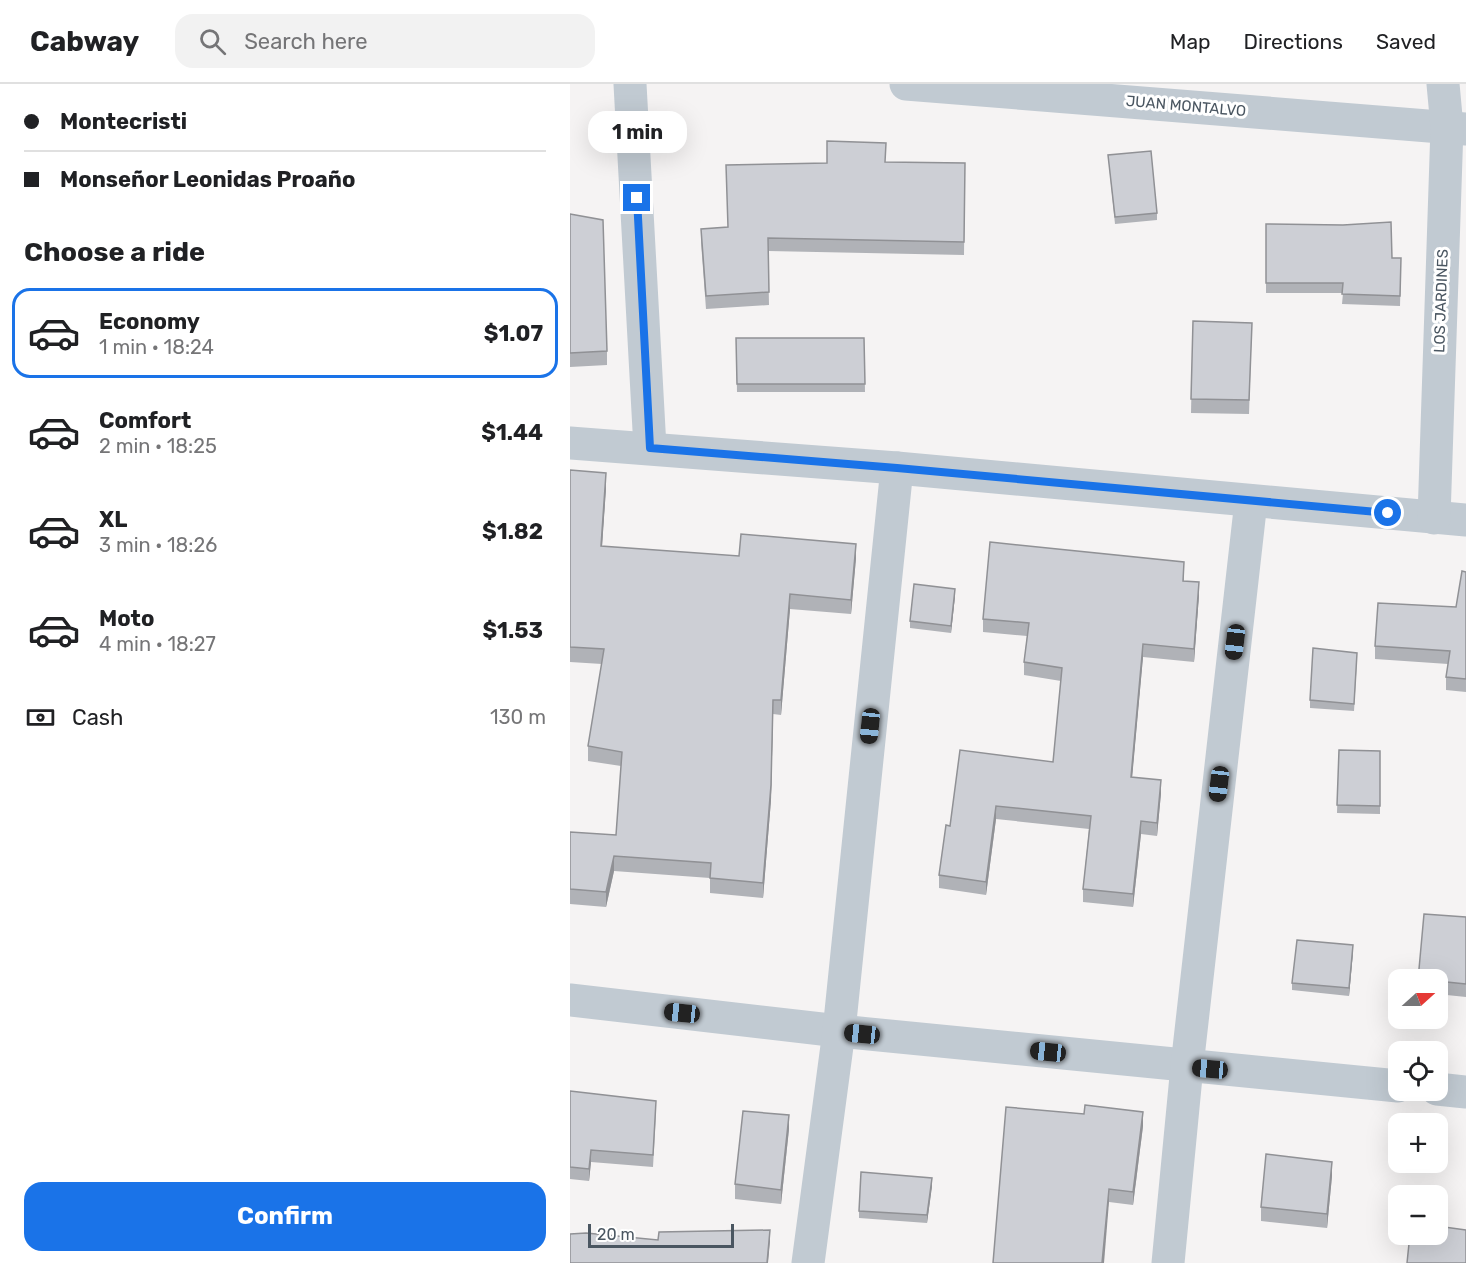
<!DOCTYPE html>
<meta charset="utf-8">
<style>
:root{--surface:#fff;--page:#f2f2f2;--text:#202124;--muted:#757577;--line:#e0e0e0;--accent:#1a73e8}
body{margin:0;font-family:Rubik,sans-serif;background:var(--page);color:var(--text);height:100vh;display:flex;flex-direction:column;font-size:22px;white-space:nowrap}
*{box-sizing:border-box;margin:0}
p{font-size:20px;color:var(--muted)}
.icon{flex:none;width:33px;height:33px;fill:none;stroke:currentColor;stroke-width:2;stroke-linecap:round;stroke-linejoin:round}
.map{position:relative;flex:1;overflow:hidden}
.details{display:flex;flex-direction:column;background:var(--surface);width:570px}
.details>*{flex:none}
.banner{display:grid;align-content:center;height:132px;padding:0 24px;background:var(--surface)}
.needle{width:39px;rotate:69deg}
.buttons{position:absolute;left:818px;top:885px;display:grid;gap:12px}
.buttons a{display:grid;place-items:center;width:60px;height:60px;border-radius:12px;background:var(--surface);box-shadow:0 6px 24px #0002;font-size:30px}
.scale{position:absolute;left:18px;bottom:15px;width:146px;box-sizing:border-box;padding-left:6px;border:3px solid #4a5661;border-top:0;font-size:16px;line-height:21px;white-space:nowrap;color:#4a5661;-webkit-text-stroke:4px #fff;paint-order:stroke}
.end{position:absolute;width:27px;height:27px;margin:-14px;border:8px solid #1a73e8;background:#fff;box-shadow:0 0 0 3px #fff}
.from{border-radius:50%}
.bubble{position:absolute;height:42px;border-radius:18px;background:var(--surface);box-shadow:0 6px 24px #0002;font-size:20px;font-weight:700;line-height:42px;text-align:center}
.car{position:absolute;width:18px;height:36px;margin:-18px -9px;border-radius:8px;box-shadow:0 0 4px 2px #0007;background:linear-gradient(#222 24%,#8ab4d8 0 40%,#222 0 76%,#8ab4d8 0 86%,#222 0)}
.banner b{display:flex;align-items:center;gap:21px;height:57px;font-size:22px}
.banner b+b{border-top:2px solid var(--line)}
.banner i{width:15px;height:15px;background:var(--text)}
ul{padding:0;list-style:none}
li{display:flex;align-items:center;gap:18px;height:90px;margin:0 12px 9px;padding:0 12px;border:3px solid transparent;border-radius:18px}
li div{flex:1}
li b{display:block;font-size:22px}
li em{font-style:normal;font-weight:700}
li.selected{border-color:var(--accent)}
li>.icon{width:54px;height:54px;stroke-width:1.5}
h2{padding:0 24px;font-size:27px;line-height:72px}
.pay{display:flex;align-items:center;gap:15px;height:66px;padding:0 24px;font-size:22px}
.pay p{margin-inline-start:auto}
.button{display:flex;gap:12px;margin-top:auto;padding:12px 24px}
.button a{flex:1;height:69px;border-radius:18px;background:var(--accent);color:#fff;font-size:24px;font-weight:700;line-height:69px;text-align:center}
header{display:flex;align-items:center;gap:36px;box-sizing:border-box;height:84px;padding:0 30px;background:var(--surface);border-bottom:2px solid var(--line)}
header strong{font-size:28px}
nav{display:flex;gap:33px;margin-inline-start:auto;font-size:21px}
.search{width:420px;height:54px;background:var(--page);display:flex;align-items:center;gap:15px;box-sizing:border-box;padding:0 21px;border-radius:18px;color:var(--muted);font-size:22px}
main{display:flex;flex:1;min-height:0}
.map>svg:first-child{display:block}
</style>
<header>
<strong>Cabway</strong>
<div class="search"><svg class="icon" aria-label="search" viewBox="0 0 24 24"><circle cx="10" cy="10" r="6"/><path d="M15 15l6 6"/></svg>Search here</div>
<nav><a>Map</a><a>Directions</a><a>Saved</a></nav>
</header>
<main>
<section class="details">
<div class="banner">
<b><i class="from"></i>Montecristi</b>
<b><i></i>Monseñor Leonidas Proaño</b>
</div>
<h2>Choose a ride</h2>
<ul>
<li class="selected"><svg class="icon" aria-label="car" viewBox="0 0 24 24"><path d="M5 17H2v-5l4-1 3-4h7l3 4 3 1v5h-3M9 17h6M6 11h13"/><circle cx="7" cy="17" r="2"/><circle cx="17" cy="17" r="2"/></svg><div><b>Economy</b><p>1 min · 18:24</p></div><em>$1.07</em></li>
<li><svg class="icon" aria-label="car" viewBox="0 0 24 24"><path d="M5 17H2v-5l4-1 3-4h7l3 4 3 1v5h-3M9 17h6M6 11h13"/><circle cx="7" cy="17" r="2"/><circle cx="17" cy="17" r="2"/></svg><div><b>Comfort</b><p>2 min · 18:25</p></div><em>$1.44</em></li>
<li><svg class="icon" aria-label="car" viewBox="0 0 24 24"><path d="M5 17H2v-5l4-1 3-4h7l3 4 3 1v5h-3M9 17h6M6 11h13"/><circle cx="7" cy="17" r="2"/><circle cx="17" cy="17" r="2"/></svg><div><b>XL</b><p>3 min · 18:26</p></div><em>$1.82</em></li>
<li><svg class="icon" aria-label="car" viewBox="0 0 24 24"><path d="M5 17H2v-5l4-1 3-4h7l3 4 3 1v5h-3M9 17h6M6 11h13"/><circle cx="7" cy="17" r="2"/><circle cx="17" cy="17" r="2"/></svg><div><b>Moto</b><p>4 min · 18:27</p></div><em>$1.53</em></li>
</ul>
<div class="pay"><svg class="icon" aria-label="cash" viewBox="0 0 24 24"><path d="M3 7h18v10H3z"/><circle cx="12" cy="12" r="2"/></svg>Cash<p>130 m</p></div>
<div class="button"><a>Confirm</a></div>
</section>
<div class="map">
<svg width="896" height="1179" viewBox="0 0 896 1179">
<rect width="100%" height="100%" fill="#f5f3f3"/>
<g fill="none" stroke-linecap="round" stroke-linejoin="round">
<g stroke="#c1cad2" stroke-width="33">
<polyline points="60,0 80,364"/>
<polyline points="336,0 896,45"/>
<polyline points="0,359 327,384 896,436"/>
<polyline points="864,434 877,43 873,0"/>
<polyline points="0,916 269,947 828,1002"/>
<polyline points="867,1005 896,1008"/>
<polyline points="238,1179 269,947 327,384"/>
<polyline points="598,1179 617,982 681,417"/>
</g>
</g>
<g fill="#b0b2b7">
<polygon points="538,71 587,129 587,136 545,140"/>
<polygon points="315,78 395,79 394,171 198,167 199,221 136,225 131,158 131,145 157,143"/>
<polygon points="0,130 37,267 37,281 0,283"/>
<polygon points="696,140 822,174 831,184 830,222 772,220 773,209 696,209"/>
<polygon points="623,237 682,239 679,330 621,329"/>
<polygon points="166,254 294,254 295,308 167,308"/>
<polygon points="0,386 36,404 32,463 169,472 286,474 281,530 220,525 211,631 203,630 201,716 193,814 140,809 140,794 44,787 36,823 0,820 0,748 46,751 51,682 18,677 18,662 32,580 0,578"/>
<polygon points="896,488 896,608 876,606 876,593 878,580 805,575 805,562 886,523"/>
<polygon points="614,491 614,497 629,511 624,578 573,573 562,693 591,709 587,752 571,750 563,823 513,818 513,805 519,745 426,735 416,811 369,804 369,791 380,742 483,678 491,597 454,591 454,578 457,552 413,548 413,535"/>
<polygon points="385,512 381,549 340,544 340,537"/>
<polygon points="787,576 784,627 740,624 740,616"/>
<polygon points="769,666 810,667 810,730 767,729"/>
<polygon points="896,833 896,913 867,910 867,896"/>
<polygon points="783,868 779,912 722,906 722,899"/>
<polygon points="0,1007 86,1029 83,1083 21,1078 19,1097 0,1095"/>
<polygon points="514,1030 573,1042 563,1121 539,1118"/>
<polygon points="219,1045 211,1120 165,1115 165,1100"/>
<polygon points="762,1092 757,1144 691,1137 691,1123"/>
<polygon points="362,1102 357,1139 289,1134 289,1127"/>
</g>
<g fill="#909195">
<polygon points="36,389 36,404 31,477 31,462"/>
<polygon points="286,460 286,474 281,530 281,516"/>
<polygon points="629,498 629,511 624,578 624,565"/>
<polygon points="385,505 385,512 381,549 381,542"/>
<polygon points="220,510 220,525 211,631 211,616"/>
<polygon points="573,560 573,573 561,706 561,693"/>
<polygon points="203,630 201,716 193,814 193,799"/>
<polygon points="591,696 591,709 587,752 587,739"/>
<polygon points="426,722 426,735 416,811 416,798"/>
<polygon points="571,737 571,750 563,823 563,810"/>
<polygon points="44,772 44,787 36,823 36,808"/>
<polygon points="783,861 783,868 779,912 779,904"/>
<polygon points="573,1028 573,1042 563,1121 563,1108"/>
<polygon points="219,1031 219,1045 211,1120 211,1106"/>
<polygon points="21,1066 21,1078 19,1097 19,1085"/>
<polygon points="762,1078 762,1092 757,1144 757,1130"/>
<polygon points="362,1094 362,1102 357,1139 357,1131"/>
<polygon points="539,1105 539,1118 534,1179 532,1179"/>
<polygon points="200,1146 200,1157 198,1179 197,1179"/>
</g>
<g fill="#cdcfd5" stroke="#909195" stroke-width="1.5">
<polygon points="257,57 316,59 315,78 395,79 394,158 198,154 199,208 136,212 131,145 158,143 156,81 257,79"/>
<polygon points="581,67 587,129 545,133 538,71"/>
<polygon points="0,130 33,136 37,267 0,269"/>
<polygon points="821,138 822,174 831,174 830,212 772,210 773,199 696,199 696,140 773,141"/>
<polygon points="623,237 682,239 679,316 621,315"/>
<polygon points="166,254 294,254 295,300 167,300"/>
<polygon points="0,386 36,389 31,462 169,472 171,450 286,460 281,516 220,510 211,616 203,616 201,701 193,799 140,794 141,779 44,772 36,808 0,805 0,748 46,751 52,668 18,662 34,565 0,563"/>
<polygon points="420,458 614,478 613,497 629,498 624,565 573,560 561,693 591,696 587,739 571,737 563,810 513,805 521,732 426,722 416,798 369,791 376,741 380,742 390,666 483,678 492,584 454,578 459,539 413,535"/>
<polygon points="892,487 896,488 896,595 876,593 880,567 805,562 808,519 886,523"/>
<polygon points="344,500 385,505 381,542 340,537"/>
<polygon points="743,564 787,569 784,620 740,616"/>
<polygon points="769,666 810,667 810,722 767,721"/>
<polygon points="854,830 896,833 896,900 867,897 867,896 848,896"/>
<polygon points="727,856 783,861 779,904 722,899"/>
<polygon points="0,1007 86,1017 83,1071 21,1066 19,1085 0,1083"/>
<polygon points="515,1021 573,1028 563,1108 539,1105 532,1179 423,1179 436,1023 514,1030"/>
<polygon points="173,1027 219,1031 211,1106 165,1100"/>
<polygon points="696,1070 762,1078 757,1130 691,1123"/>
<polygon points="291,1088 362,1094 357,1131 289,1127"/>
<polygon points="867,1142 896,1146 896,1179 837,1179 840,1150 867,1150"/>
<polygon points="200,1146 197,1179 0,1179 0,1150 16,1149 88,1156 89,1148"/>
</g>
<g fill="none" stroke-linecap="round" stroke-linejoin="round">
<polyline stroke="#1a73e8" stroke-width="8" points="67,114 80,364 327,384 818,429"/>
</g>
<g text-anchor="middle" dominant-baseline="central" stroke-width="6" stroke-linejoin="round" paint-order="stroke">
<g font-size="15" fill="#4a5661" stroke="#fff">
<text transform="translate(616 22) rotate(5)">JUAN MONTALVO</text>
<text transform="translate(871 217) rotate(-88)">LOS JARDINES</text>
</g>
</g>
</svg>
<div class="buttons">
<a><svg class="needle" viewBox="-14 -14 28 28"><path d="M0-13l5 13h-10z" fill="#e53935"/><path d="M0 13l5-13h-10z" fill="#757577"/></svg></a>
<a><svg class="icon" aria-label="locate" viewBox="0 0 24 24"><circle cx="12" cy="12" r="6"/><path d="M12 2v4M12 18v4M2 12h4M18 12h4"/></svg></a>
<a>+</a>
<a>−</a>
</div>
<div class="scale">20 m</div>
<i class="end from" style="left:818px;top:429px"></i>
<i class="end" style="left:67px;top:114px"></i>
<div class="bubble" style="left:18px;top:27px;width:99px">1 min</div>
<i class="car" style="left:665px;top:558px;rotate:187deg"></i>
<i class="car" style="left:300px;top:642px;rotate:186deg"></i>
<i class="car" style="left:649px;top:700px;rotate:187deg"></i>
<i class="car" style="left:112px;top:929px;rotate:276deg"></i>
<i class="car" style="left:292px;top:950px;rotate:276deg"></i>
<i class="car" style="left:478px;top:968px;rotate:276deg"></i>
<i class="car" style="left:640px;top:985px;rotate:275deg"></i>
</div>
</main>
